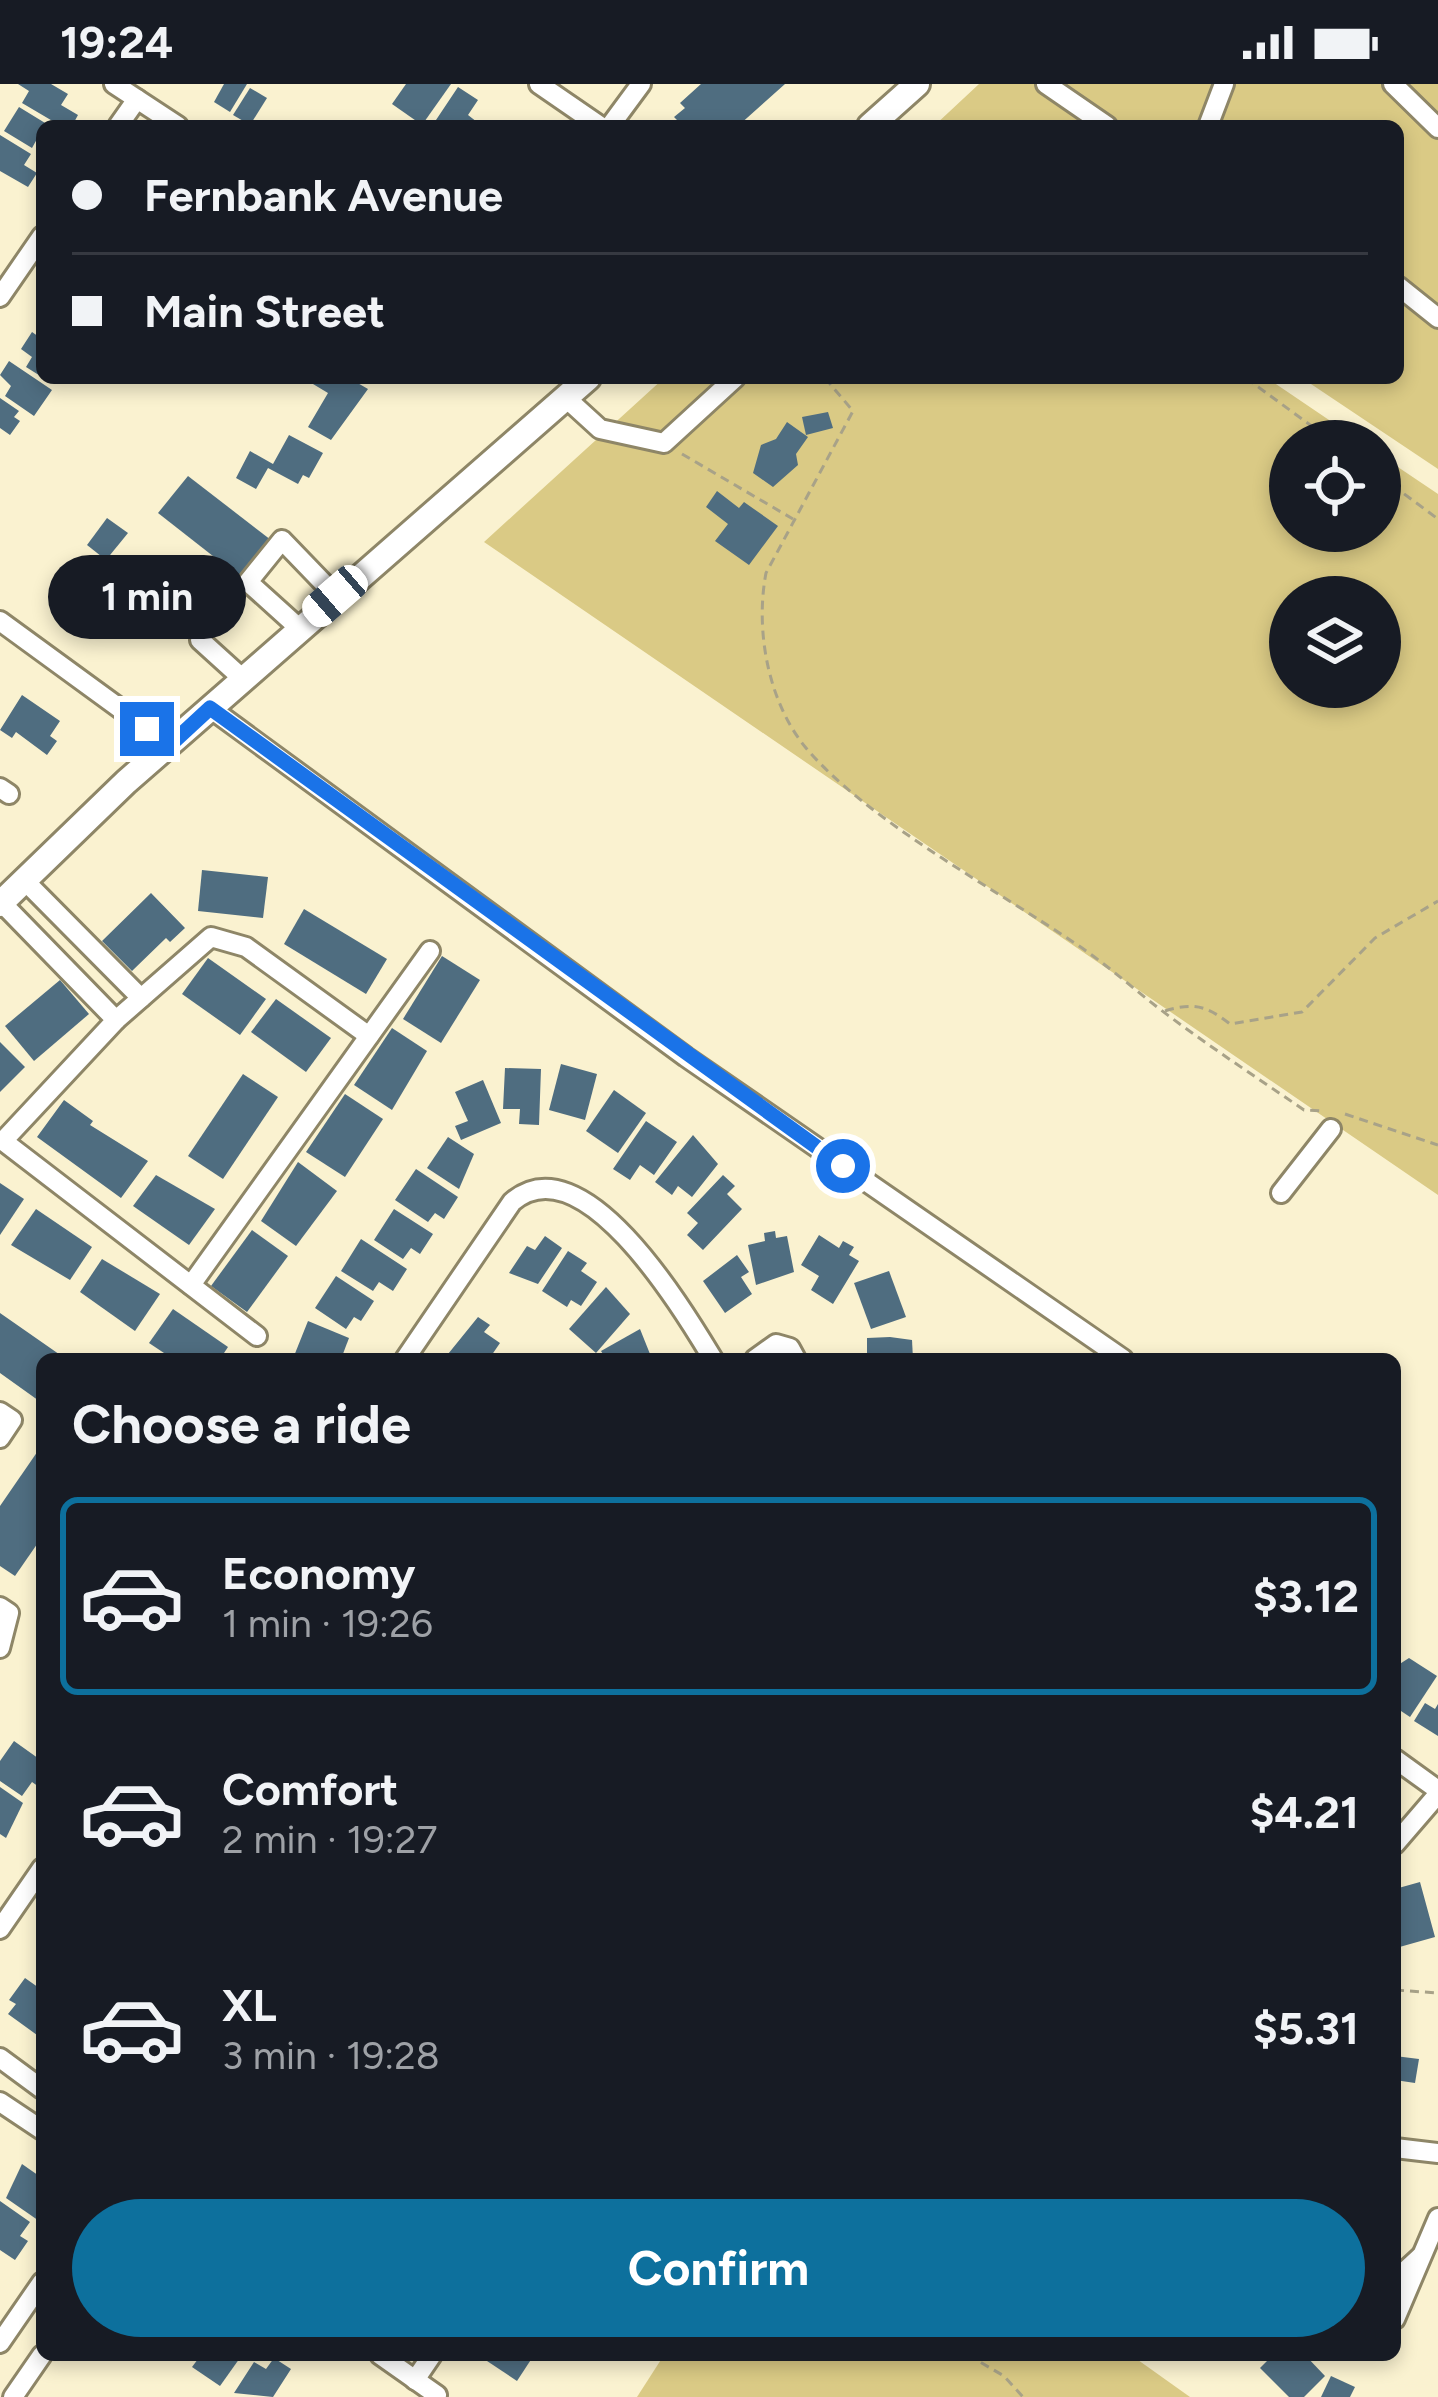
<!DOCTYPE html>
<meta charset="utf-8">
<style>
:root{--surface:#171b24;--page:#242831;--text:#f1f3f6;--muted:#9ea1a6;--line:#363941;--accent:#0d709d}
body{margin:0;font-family:Figtree,sans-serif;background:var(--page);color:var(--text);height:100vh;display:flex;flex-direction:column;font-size:45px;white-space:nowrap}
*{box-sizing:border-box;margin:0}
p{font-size:39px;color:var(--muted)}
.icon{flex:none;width:66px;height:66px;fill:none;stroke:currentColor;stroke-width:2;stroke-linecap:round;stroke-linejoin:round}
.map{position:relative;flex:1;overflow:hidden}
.details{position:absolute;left:36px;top:1269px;width:1365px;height:1008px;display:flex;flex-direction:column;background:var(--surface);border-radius:18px;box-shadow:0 6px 18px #0003}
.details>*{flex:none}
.top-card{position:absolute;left:36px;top:36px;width:1368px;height:264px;border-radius:18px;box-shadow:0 6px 18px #0003;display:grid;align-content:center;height:264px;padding:0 36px;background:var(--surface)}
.buttons{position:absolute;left:1269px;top:336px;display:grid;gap:24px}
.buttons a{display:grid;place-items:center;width:132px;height:132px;border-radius:50%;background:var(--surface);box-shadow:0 6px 18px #0003;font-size:60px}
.end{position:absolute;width:54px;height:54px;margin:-27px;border:15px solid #1a73e8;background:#fff;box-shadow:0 0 0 6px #fff}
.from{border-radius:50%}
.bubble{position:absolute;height:84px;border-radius:42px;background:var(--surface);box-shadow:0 6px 18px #0003;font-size:39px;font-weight:700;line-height:84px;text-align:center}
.car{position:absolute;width:36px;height:72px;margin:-36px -18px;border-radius:15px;box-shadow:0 0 9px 3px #0007;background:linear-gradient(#fff 24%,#345 0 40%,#fff 0 76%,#345 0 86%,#fff 0)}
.top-card b{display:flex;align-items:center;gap:42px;height:114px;font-size:45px}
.top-card b+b{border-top:3px solid var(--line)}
.top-card i{width:30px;height:30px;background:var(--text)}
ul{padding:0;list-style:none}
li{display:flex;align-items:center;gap:36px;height:198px;margin:0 24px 18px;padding:0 12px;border:6px solid transparent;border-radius:18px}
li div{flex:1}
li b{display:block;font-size:45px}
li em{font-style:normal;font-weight:700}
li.selected{border-color:var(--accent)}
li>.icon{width:108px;height:108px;stroke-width:1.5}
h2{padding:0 36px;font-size:54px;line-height:144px}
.action{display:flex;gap:24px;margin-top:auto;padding:24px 36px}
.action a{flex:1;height:138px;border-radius:72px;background:var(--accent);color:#fff;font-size:48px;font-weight:700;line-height:138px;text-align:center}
.status{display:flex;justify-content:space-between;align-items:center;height:84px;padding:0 60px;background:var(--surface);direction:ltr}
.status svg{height:33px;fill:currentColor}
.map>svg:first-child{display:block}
</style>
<div class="status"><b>19:24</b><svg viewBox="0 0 49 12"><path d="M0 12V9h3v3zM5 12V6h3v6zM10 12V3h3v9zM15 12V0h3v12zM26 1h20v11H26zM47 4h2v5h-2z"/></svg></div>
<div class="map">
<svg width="1438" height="2313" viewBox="0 0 1438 2313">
<rect width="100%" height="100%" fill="#faf2d0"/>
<g fill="#daca85" fill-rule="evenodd">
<polygon points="979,0 1438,0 1438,385 1302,294 1398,294 1398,42 934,42"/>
<path d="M664,294H1267L1360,357H1290V447H1380V371L1438,410V1111L484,458ZM1290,513H1380V603H1290Z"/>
<polygon points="664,2271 1131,2271 1190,2313 637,2313"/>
</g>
<g fill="#4f6d80">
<polygon points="18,0 51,0 68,10 61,21 78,31 72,42 61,42 22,19 29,7"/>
<polygon points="224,0 247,0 230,28 214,18"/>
<polygon points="406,0 451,0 422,41 392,20"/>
<polygon points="701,0 785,0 738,42 683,42 674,33 685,24 680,19"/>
<polygon points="458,3 478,16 468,31 477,38 432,42"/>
<polygon points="250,4 267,14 250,41 233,31"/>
<polygon points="19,23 50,42 42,42 42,58 37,55 32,64 4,47"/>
<polygon points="0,51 31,70 24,81 37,89 28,103 0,87"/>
<polygon points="32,248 42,255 42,293 26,283 32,273 21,265"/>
<polygon points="9,277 52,306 34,332 5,312 11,302 0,291"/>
<polygon points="303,294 349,294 368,305 331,356 308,343 328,309"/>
<polygon points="0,314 19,327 14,333 20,337 10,351 0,344"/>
<polygon points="828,328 833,344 806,351 802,333"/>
<polygon points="787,338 808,353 796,370 798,381 773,403 753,389 761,361 776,355"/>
<polygon points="289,351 323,369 309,394 303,391 298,400 268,384 256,405 236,394 250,367 273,380"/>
<polygon points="188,392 271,456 241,494 158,429"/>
<polygon points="717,407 739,424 744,418 778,442 749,481 715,457 728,440 706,423"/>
<polygon points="107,434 128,449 106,476 87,461"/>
<polygon points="22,611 60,637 50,652 57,657 47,671 16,648 12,654 0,646"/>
<polygon points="202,786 268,793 263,834 198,827"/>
<polygon points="151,809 185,844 170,858 166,854 132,887 102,857"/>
<polygon points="304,825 387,875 366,910 284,860"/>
<polygon points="442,872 480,896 441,959 403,935"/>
<polygon points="208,874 266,915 240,951 182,910"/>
<polygon points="60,896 89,930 34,977 5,942"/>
<polygon points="276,915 331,954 306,988 251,948"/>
<polygon points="392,944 427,967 392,1026 354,1001"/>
<polygon points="0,958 25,983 0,1008"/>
<polygon points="561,980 597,990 585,1036 549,1026"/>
<polygon points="505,984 541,985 539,1041 519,1040 520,1025 503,1025"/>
<polygon points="243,990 278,1013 223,1095 188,1072"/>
<polygon points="483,996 501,1039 461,1056 455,1042 468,1037 455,1008"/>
<polygon points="614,1006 646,1029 618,1069 586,1047"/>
<polygon points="345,1010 383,1035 345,1093 306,1068"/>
<polygon points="64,1016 93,1037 90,1041 148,1077 121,1114 37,1053"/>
<polygon points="646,1037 677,1058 654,1091 640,1081 630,1096 613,1085"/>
<polygon points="693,1051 718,1080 692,1113 678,1102 672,1111 655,1098"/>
<polygon points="448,1053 474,1070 459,1105 427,1084"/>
<polygon points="298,1078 337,1107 296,1162 261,1137"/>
<polygon points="416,1085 458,1113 444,1135 435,1129 428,1138 395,1116"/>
<polygon points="156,1091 215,1125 189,1161 133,1122"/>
<polygon points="723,1091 735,1102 727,1110 742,1125 703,1166 687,1151 698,1139 687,1129"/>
<polygon points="0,1099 24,1115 0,1151"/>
<polygon points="36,1125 92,1163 70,1196 11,1161"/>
<polygon points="394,1125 433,1150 420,1170 411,1164 403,1175 374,1156"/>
<polygon points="252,1146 288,1172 247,1228 211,1202"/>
<polygon points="775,1147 776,1154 787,1152 794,1188 756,1201 748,1161 765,1157 764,1149"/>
<polygon points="819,1151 839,1164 843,1157 854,1163 849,1171 859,1177 833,1220 811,1206 819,1192 801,1181"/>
<polygon points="545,1152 562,1164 538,1200 509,1189 527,1162 535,1166"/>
<polygon points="361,1155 407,1185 393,1207 379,1198 373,1207 341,1187"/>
<polygon points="568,1167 587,1179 581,1187 597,1198 581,1222 571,1216 567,1223 542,1207"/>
<polygon points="737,1171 749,1188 741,1193 752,1210 725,1229 703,1197"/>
<polygon points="102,1175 160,1210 135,1247 80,1208"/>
<polygon points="889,1187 906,1233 871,1245 854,1199"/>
<polygon points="336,1192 374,1217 361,1237 354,1233 346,1245 315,1224"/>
<polygon points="606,1203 630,1230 596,1269 569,1245"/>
<polygon points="173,1225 228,1263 220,1275 173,1275 149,1259"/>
<polygon points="0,1229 66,1275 42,1275 42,1319 0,1289"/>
<polygon points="478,1233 490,1241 484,1248 500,1259 489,1275 444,1275"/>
<polygon points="308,1237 349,1254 341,1275 294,1272"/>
<polygon points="640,1245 652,1275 606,1275 601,1267"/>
<polygon points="890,1253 912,1256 913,1275 867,1275 867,1254"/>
<polygon points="42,1361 42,1453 15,1492 0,1482 0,1422"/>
<polygon points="1409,1574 1437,1592 1410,1633 1395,1623 1395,1583"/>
<polygon points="1425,1619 1435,1625 1438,1620 1438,1652 1414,1637"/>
<polygon points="14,1657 42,1677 42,1705 32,1698 22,1712 0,1697 0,1677"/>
<polygon points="0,1703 23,1719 6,1754 0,1750"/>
<polygon points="1420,1798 1435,1853 1396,1864 1395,1825 1400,1824 1395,1805"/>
<polygon points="25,1894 42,1906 42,1944 37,1951 8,1930 16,1920 9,1916"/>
<polygon points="1395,1972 1419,1975 1415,1999 1395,1996"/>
<polygon points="22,2080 42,2094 42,2139 6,2114"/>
<polygon points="0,2117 30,2138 20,2152 28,2157 15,2176 0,2166"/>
<polygon points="201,2271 242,2271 220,2302 192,2283"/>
<polygon points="487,2271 534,2271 517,2297 484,2275"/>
<polygon points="1273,2271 1305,2271 1325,2292 1304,2313 1289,2313 1260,2284"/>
<polygon points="274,2274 291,2285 273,2313 234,2309 254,2278 266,2285"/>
<polygon points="1331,2292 1355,2303 1350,2313 1321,2313"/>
</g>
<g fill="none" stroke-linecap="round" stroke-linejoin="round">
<defs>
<g id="minor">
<polyline points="114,0 178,42"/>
<polyline points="539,0 600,42"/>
<polyline points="1046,0 1107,42"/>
<polyline points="1393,0 1438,44"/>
<polyline points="118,42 137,15"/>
<polyline points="610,42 641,0"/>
<polyline points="1208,42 1224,0"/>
<polyline points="1398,202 1438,234"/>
<polyline points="0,213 42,152"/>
<polyline points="566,314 600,345 664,359 735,294"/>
<polyline points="0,537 170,661"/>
<polyline points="299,544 248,498 282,456 335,511"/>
<polyline points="200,556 243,595"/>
<polyline points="210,624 686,973 1123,1275"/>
<polyline points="0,704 9,710"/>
<polyline points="25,797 141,914"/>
<polyline points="1,818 116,936 3,1057 257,1252"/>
<polyline points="116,936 211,853 246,863 369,952"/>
<polyline points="1281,1109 1331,1045"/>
<polyline points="191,1201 430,867"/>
<path d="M405,1275L512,1118C582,1057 682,1224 713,1275"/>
<polyline points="755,1275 776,1260 790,1264 796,1275"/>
<polyline points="0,1328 12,1336 0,1354"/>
<polyline points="0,1523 9,1529 0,1564"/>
<polyline points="1395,1675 1438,1706"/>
<polyline points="1395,1760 1438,1710"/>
<polyline points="0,1845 42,1784"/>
<polyline points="0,1974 42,2005"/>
<polyline points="0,2018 42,2046"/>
<polyline points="1395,2064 1438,2069"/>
<polyline points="1395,2196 1420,2173"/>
<polyline points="1395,2235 1438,2134"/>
<polyline points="0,2259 42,2198"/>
<polyline points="380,2271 437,2311"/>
<polyline points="415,2296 432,2271"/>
<polyline points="13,2313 42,2271"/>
</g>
<g id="major">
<polyline points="870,42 917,0"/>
<polyline points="0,820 126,698 588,294"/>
</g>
</defs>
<use href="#minor" stroke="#8e8667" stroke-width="24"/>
<use href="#major" stroke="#8e8667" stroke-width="30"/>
<g stroke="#a8a288" stroke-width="3" stroke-dasharray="9 6" stroke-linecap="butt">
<path d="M825,294L853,327L766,489C755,546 768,618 806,664C868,737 992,803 1073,858C1104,878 1131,903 1161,926C1207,961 1256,993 1304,1026L1324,1027"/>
<polyline points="1246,294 1332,357"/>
<polyline points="682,370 793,435"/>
<polyline points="1380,392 1438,435"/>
<path d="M1165,927C1194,918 1207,922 1230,940L1302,928L1375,854L1438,817"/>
<polyline points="1345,1030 1438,1061"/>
<polyline points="1395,1906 1438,1909"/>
<polyline points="968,2271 1004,2292 1023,2313"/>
</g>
<use href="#minor" stroke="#fff" stroke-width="18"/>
<use href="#major" stroke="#fff" stroke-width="24"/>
</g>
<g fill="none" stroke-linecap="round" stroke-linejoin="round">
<polyline stroke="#1a73e8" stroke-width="15" points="147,645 170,661 210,624 843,1082"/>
</g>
</svg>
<div class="buttons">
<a><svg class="icon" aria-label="locate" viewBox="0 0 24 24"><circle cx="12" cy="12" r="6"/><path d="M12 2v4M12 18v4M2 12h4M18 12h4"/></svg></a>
<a><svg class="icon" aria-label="layers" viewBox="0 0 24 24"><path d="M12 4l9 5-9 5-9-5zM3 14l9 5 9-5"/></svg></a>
</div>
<i class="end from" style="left:843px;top:1082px"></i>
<i class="end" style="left:147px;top:645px"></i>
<div class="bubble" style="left:48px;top:471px;width:198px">1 min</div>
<i class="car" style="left:335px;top:512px;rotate:229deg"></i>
<div class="top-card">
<b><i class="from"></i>Fernbank Avenue</b>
<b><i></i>Main Street</b>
</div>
<section class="details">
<h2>Choose a ride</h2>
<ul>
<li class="selected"><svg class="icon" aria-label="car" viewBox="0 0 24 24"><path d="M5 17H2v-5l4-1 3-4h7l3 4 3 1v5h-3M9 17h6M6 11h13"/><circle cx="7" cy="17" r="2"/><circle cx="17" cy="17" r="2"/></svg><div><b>Economy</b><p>1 min · 19:26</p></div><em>$3.12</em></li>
<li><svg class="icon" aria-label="car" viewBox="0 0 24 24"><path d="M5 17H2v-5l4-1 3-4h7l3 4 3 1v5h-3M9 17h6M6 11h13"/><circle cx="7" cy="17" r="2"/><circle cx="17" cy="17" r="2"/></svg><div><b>Comfort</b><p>2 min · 19:27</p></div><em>$4.21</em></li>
<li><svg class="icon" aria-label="car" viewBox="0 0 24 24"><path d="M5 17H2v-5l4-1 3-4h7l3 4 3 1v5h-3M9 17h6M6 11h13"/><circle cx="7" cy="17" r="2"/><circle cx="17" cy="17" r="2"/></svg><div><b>XL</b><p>3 min · 19:28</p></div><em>$5.31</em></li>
</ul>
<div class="action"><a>Confirm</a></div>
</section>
</div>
